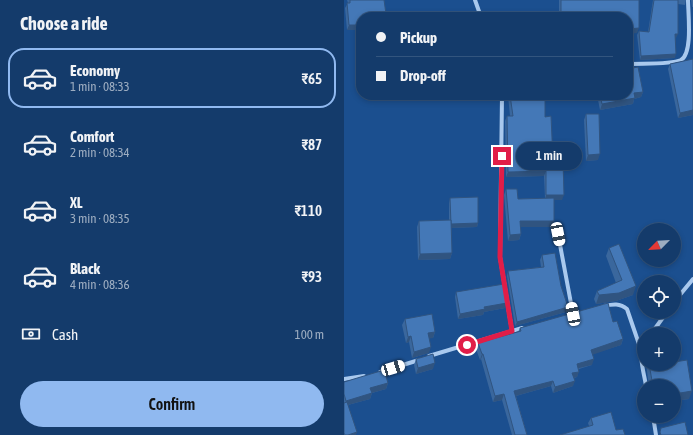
<!DOCTYPE html>
<meta charset="utf-8">
<style>
:root{--surface:#143b6b;--page:#214673;--text:#f1f3f6;--muted:#9dadc1;--line:#33557e;--accent:#90b9f0}
body{margin:0;font-family:"Asap Condensed",sans-serif;background:var(--page);color:var(--text);height:100vh;display:flex;flex-direction:column;font-size:15px;white-space:nowrap}
*{box-sizing:border-box;margin:0}
p{font-size:13px;color:var(--muted)}
.icon{flex:none;width:22px;height:22px;fill:none;stroke:currentColor;stroke-width:2;stroke-linecap:round;stroke-linejoin:round}
.map{position:relative;flex:1;overflow:hidden}
.side{display:flex;flex-direction:column;background:var(--surface);width:344px}
.side>*{flex:none}
.top-card{position:absolute;left:12px;top:12px;width:277px;height:88px;border-radius:16px;box-shadow:0 2px 6px #0003,0 0 0 1px var(--line);display:grid;align-content:center;height:88px;padding:0 20px;background:var(--surface)}
.needle{width:26px;rotate:246deg}
.buttons{position:absolute;left:293px;top:223px;display:grid;gap:8px}
.buttons a{display:grid;place-items:center;width:44px;height:44px;border-radius:50%;background:var(--surface);box-shadow:0 2px 6px #0003,0 0 0 1px var(--line);font-size:20px}
.end{position:absolute;width:18px;height:18px;margin:-9px;border:5px solid #e11d48;background:#fff;box-shadow:0 0 0 2px #fff}
.from{border-radius:50%}
.bubble{position:absolute;height:28px;border-radius:14px;background:var(--surface);box-shadow:0 2px 6px #0003,0 0 0 1px var(--line);font-size:13px;font-weight:600;line-height:28px;text-align:center}
.car{position:absolute;width:12px;height:24px;margin:-12px -6px;border-radius:5px;box-shadow:0 0 3px 1px #0007;background:linear-gradient(#fff 24%,#345 0 40%,#fff 0 76%,#345 0 86%,#fff 0)}
.top-card b{display:flex;align-items:center;gap:14px;height:38px;font-size:15px}
.top-card b+b{border-top:1px solid var(--line)}
.top-card i{width:10px;height:10px;background:var(--text)}
ul{padding:0;list-style:none}
li{display:flex;align-items:center;gap:12px;height:60px;margin:0 8px 6px;padding:0 12px;border:2px solid transparent;border-radius:16px}
li div{flex:1}
li b{display:block;font-size:15px}
li em{font-style:normal;font-weight:600}
li.current{border-color:var(--accent)}
li>.icon{width:36px;height:36px;stroke-width:1.5}
h2{padding:0 20px;font-size:18px;line-height:48px}
.pay{display:flex;align-items:center;gap:10px;height:44px;padding:0 20px;font-size:15px}
.pay p{margin-inline-start:auto}
.primary-button{display:flex;gap:8px;margin-top:auto;padding:8px 20px}
.primary-button a{flex:1;height:46px;border-radius:24px;background:var(--accent);color:#111;font-size:16px;font-weight:600;line-height:46px;text-align:center}
main{display:flex;flex:1;min-height:0}
.map>svg:first-child{display:block}
</style>
<main>
<section class="side">
<h2>Choose a ride</h2>
<ul>
<li class="current"><svg class="icon" aria-label="car" viewBox="0 0 24 24"><path d="M5 17H2v-5l4-1 3-4h7l3 4 3 1v5h-3M9 17h6M6 11h13"/><circle cx="7" cy="17" r="2"/><circle cx="17" cy="17" r="2"/></svg><div><b>Economy</b><p>1 min · 08:33</p></div><em>₹65</em></li>
<li><svg class="icon" aria-label="car" viewBox="0 0 24 24"><path d="M5 17H2v-5l4-1 3-4h7l3 4 3 1v5h-3M9 17h6M6 11h13"/><circle cx="7" cy="17" r="2"/><circle cx="17" cy="17" r="2"/></svg><div><b>Comfort</b><p>2 min · 08:34</p></div><em>₹87</em></li>
<li><svg class="icon" aria-label="car" viewBox="0 0 24 24"><path d="M5 17H2v-5l4-1 3-4h7l3 4 3 1v5h-3M9 17h6M6 11h13"/><circle cx="7" cy="17" r="2"/><circle cx="17" cy="17" r="2"/></svg><div><b>XL</b><p>3 min · 08:35</p></div><em>₹110</em></li>
<li><svg class="icon" aria-label="car" viewBox="0 0 24 24"><path d="M5 17H2v-5l4-1 3-4h7l3 4 3 1v5h-3M9 17h6M6 11h13"/><circle cx="7" cy="17" r="2"/><circle cx="17" cy="17" r="2"/></svg><div><b>Black</b><p>4 min · 08:36</p></div><em>₹93</em></li>
</ul>
<div class="pay"><svg class="icon" aria-label="cash" viewBox="0 0 24 24"><path d="M3 7h18v10H3z"/><circle cx="12" cy="12" r="2"/></svg>Cash<p>100 m</p></div>
<div class="primary-button"><a>Confirm</a></div>
</section>
<div class="map">
<svg width="349" height="435" viewBox="0 0 349 435">
<rect width="100%" height="100%" fill="#1b4f8f"/>
<g fill="none" stroke-linecap="round" stroke-linejoin="round">
<g stroke="#a9c9ee" stroke-width="4">
<polyline points="131,0 137,17"/>
<path d="M284,64C297,63 326,65 337,60C349,53 344,13 344,0"/>
<polyline points="158,95 156,257 168,331"/>
<polyline points="214,234 229,314"/>
<polyline points="330,302 349,279"/>
<path d="M260,306C269,304 276,303 283,309L297,350"/>
<polyline points="307,334 323,312"/>
<path d="M300,343C294,357 300,372 302,386"/>
<polyline points="85,356 178,328"/>
<polyline points="36,372 75,360"/>
<polyline points="0,379 20,376"/>
<polyline points="309,416 312,435"/>
</g>
</g>
<g fill="#3a679d">
<polygon points="3,0 40,0 3,30 1,8 4,3"/>
<polygon points="215,0 295,0 293,33 284,17 215,17"/>
<polygon points="309,0 342,0 341,5 334,4 332,38 331,38 331,58 296,60 293,35 295,31 304,32"/>
<polygon points="347,0 349,0 349,7 348,7"/>
<polygon points="349,59 349,115 334,118 324,69 326,64"/>
<polygon points="299,92 297,97 290,99 289,104 256,110 253,95 284,95"/>
<polygon points="161,95 201,95 201,117 209,160 218,200 210,200 210,221 208,227 176,227 177,234 175,240 164,241 160,195 162,189 174,199 201,198 200,176 162,177 161,121 163,116 166,116 164,96 161,96"/>
<polygon points="242,114 254,160 242,161 240,120"/>
<polygon points="106,198 134,223 133,227 107,228 108,253 106,259 74,260 73,227 75,221 105,220 105,203"/>
<polygon points="265,248 289,295 272,301 252,304 250,299 253,291 272,283 262,256"/>
<polygon points="198,255 217,286 224,307 222,312 171,326 163,276 164,271 197,267 196,260"/>
<polygon points="112,292 161,308 140,312 139,315 114,319 111,297"/>
<polygon points="61,319 91,332 89,338 85,338 85,353 68,358 65,342 62,343 58,325"/>
<polygon points="269,322 279,339 277,345 248,354 248,365 235,369 233,377 230,378 229,386 209,393 207,386 172,396 183,435 168,435 158,400 149,402 137,359 136,360 132,349 134,343 174,332 176,328"/>
<polygon points="72,359 89,369 72,374 70,365"/>
<polygon points="302,364 317,364 345,399 330,401 330,386 305,386"/>
<polygon points="0,382 44,383 42,389 28,393 26,399 4,405 12,435 0,435"/>
<polygon points="247,418 272,430 281,435 245,426 244,423"/>
</g>
<g fill="#305480">
<polygon points="282,16 281,17 242,17"/>
<polygon points="5,25 17,25 17,30 3,30"/>
<polygon points="295,28 293,33 284,34 284,29"/>
<polygon points="331,34 334,34 332,38 330,38"/>
<polygon points="332,54 331,58 296,60 297,56"/>
<polygon points="299,92 297,97 290,99 289,104 256,110 258,104 290,93"/>
<polygon points="132,95 155,95 154,97 131,99"/>
<polygon points="349,110 349,115 334,118 336,113"/>
<polygon points="256,154 254,160 242,161 244,155"/>
<polygon points="202,171 200,176 162,177 164,172"/>
<polygon points="202,195 220,195 218,200 201,200"/>
<polygon points="176,221 210,221 208,227 174,227"/>
<polygon points="134,223 133,227 106,228 107,224"/>
<polygon points="177,234 175,240 164,241 166,235"/>
<polygon points="108,253 106,259 74,260 76,254"/>
<polygon points="292,286 289,295 272,301 252,304 255,295"/>
<polygon points="163,303 161,308 140,312 139,315 114,319 116,314 140,307"/>
<polygon points="224,307 222,312 171,326 173,322"/>
<polygon points="91,332 89,338 82,339 84,333"/>
<polygon points="67,336 65,342 62,343 64,337"/>
<polygon points="279,339 277,345 245,356 247,350"/>
<polygon points="87,347 85,353 68,358 70,352"/>
<polygon points="138,354 139,354 137,359 136,360"/>
<polygon points="250,359 248,365 231,369 233,364"/>
<polygon points="91,363 89,369 72,374 74,368"/>
<polygon points="235,372 233,377 226,379 228,373"/>
<polygon points="209,381 207,386 168,397 170,391"/>
<polygon points="231,381 229,386 209,393 211,387"/>
<polygon points="44,383 42,389 24,394 26,388"/>
<polygon points="348,391 345,399 330,401 330,394"/>
<polygon points="28,393 26,399 0,406 2,401"/>
<polygon points="160,394 158,400 149,402 151,396"/>
<polygon points="13,432 12,435 4,435"/>
</g>
<g fill="#4478b7" stroke="#305480">
<polygon points="6,0 40,0 42,14 43,14 43,17 17,17 17,25 5,25 3,3 6,3"/>
<polygon points="217,0 295,0 295,28 284,29 284,17 282,17 282,16 217,17"/>
<polygon points="310,0 334,0 334,34 331,34 332,54 297,56 295,31 305,32"/>
<polygon points="349,59 349,110 336,113 326,64"/>
<polygon points="294,67 299,92 290,93 291,98 258,104 256,95 284,95 284,69"/>
<polygon points="166,95 201,95 201,117 207,116 209,160 219,160 220,195 202,195 202,171 164,172 163,116 169,116"/>
<polygon points="242,114 255,114 256,154 244,155"/>
<polygon points="162,189 173,189 174,199 210,198 210,221 176,221 177,234 166,235"/>
<polygon points="134,197 134,223 107,224 106,198"/>
<polygon points="107,220 108,253 76,254 75,221"/>
<polygon points="275,244 292,286 275,293 255,295 253,291 278,280 265,248"/>
<polygon points="211,253 217,286 224,307 173,322 164,271 200,267 198,255"/>
<polygon points="160,284 163,303 140,307 141,309 116,314 112,292"/>
<polygon points="264,303 269,322 273,321 279,339 247,350 250,359 233,364 235,372 228,373 231,381 211,387 209,381 170,391 183,435 171,435 160,394 151,396 139,354 138,354 134,343 177,331 176,328"/>
<polygon points="88,314 91,332 84,333 87,347 70,352 67,336 64,337 61,319"/>
<polygon points="89,354 91,363 74,368 72,359"/>
<polygon points="343,360 348,391 330,394 330,386 309,386 305,364 330,364 330,362"/>
<polygon points="40,370 44,383 26,388 28,393 2,401 0,394 0,382"/>
<polygon points="3,402 13,432 4,435 1,435 0,433 0,403"/>
<polygon points="267,412 272,430 279,429 281,435 216,435 249,425 247,418"/>
<polygon points="341,422 344,435 317,435 316,432 317,428"/>
</g>
<g fill="none" stroke-linecap="round" stroke-linejoin="round">
<polyline stroke="#e11d48" stroke-width="5" points="123,345 168,331 156,257 158,156"/>
</g>
</svg>
<div class="buttons">
<a><svg class="needle" viewBox="-14 -14 28 28"><path d="M0-13l5 13h-10z" fill="#e53935"/><path d="M0 13l5-13h-10z" fill="#9dadc1"/></svg></a>
<a><svg class="icon" aria-label="locate" viewBox="0 0 24 24"><circle cx="12" cy="12" r="6"/><path d="M12 2v4M12 18v4M2 12h4M18 12h4"/></svg></a>
<a>+</a>
<a>−</a>
</div>
<i class="end from" style="left:123px;top:345px"></i>
<i class="end" style="left:158px;top:156px"></i>
<div class="bubble" style="left:172px;top:142px;width:66px">1 min</div>
<i class="car" style="left:214px;top:234px;rotate:169deg"></i>
<i class="car" style="left:229px;top:314px;rotate:349deg"></i>
<i class="car" style="left:49px;top:368px;rotate:73deg"></i>
<div class="top-card">
<b><i class="from"></i>Pickup</b>
<b><i></i>Drop-off</b>
</div>
</div>
</main>
